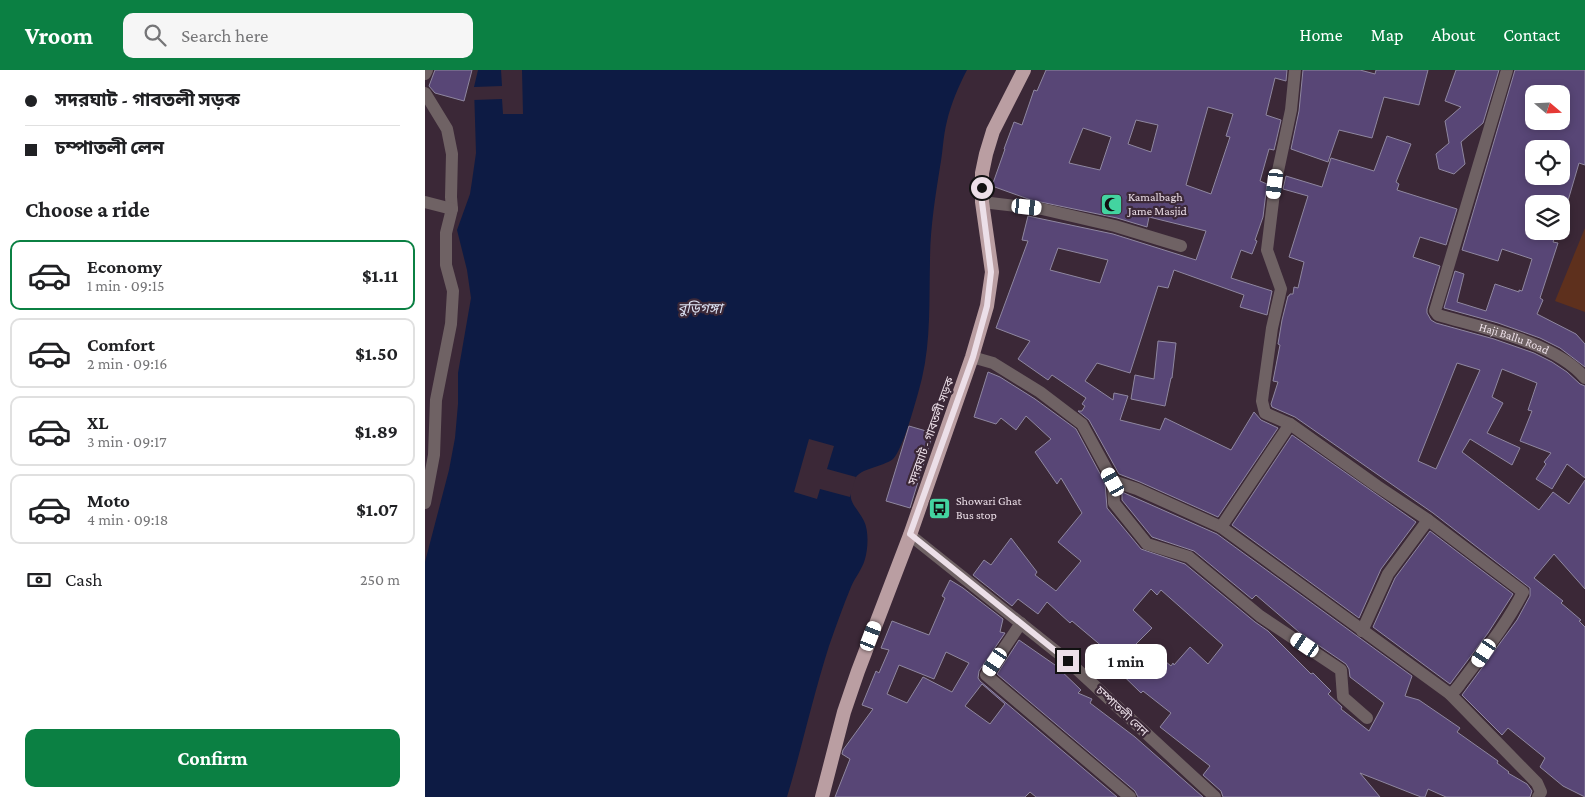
<!DOCTYPE html>
<meta charset="utf-8">
<style>
:root{--surface:#fff;--page:#f6f6f6;--text:#202124;--muted:#757577;--line:#e0e0e0;--accent:#0b8043}
body{margin:0;font-family:"Crimson Pro","Noto Sans Bengali",serif;background:var(--page);color:var(--text);height:100vh;display:flex;flex-direction:column;font-size:19px;white-space:nowrap}
*{box-sizing:border-box;margin:0}
p{font-size:16px;color:var(--muted)}
.icon{flex:none;width:28px;height:28px;fill:none;stroke:currentColor;stroke-width:2;stroke-linecap:round;stroke-linejoin:round}
.map{position:relative;flex:1;overflow:hidden}
.sheet{display:flex;flex-direction:column;background:var(--surface);width:425px}
.sheet>*{flex:none}
.banner{display:grid;align-content:center;height:110px;padding:0 25px;background:var(--surface)}
.needle{width:32px;rotate:109deg}
.tools{position:absolute;left:1100px;top:15px;display:grid;gap:10px}
.tools a{display:grid;place-items:center;width:45px;height:45px;border-radius:10px;background:var(--surface);box-shadow:0 2px 8px #0003;font-size:25px}
.end{position:absolute;width:22px;height:22px;margin:-11px;border:6px solid #ecdfe8;background:#111;box-shadow:0 0 0 2px #111}
.from{border-radius:50%}
.bubble{position:absolute;height:35px;border-radius:10px;background:var(--surface);box-shadow:0 2px 8px #0003;font-size:16px;font-weight:700;line-height:35px;text-align:center}
.car{position:absolute;width:15px;height:30px;margin:-15px -8px;border-radius:6px;box-shadow:0 0 4px 1px #0007;background:linear-gradient(#fff 24%,#345 0 40%,#fff 0 76%,#345 0 86%,#fff 0)}
.banner b{display:flex;align-items:center;gap:18px;height:48px;font-size:19px}
.banner b+b{border-top:1px solid var(--line)}
.banner i{width:12px;height:12px;background:var(--text)}
ul{padding:0;list-style:none}
li{display:flex;align-items:center;gap:15px;height:70px;margin:0 10px 8px;padding:0 15px;border:2px solid var(--line);border-radius:10px}
li div{flex:1}
li b{display:block;font-size:19px}
li em{font-style:normal;font-weight:700}
li.active{border-color:var(--accent)}
li>.icon{width:45px;height:45px;stroke-width:1.5}
h2{padding:0 25px;font-size:22px;line-height:60px}
.pay{display:flex;align-items:center;gap:12px;height:55px;padding:0 25px;font-size:19px}
.pay p{margin-inline-start:auto}
.primary-button{display:flex;gap:10px;margin-top:auto;padding:10px 25px}
.primary-button a{flex:1;height:58px;border-radius:10px;background:var(--accent);color:#fff;font-size:20px;font-weight:700;line-height:58px;text-align:center}
header{display:flex;align-items:center;gap:30px;box-sizing:border-box;height:70px;padding:0 25px;background:var(--accent);color:#fff}
header strong{font-size:24px}
nav{display:flex;gap:28px;margin-inline-start:auto;font-size:18px}
.search{width:350px;height:45px;background:var(--page);display:flex;align-items:center;gap:12px;box-sizing:border-box;padding:0 18px;border-radius:10px;color:var(--muted);font-size:19px}
main{display:flex;flex:1;min-height:0}
.map>svg:first-child{display:block}
</style>
<header>
<strong>Vroom</strong>
<div class="search"><svg class="icon" aria-label="search" viewBox="0 0 24 24"><circle cx="10" cy="10" r="6"/><path d="M15 15l6 6"/></svg>Search here</div>
<nav><a>Home</a><a>Map</a><a>About</a><a>Contact</a></nav>
</header>
<main>
<section class="sheet">
<div class="banner">
<b><i class="from"></i>সদরঘাট - গাবতলী সড়ক</b>
<b><i></i>চম্পাতলী লেন</b>
</div>
<h2>Choose a ride</h2>
<ul>
<li class="active"><svg class="icon" aria-label="car" viewBox="0 0 24 24"><path d="M5 17H2v-5l4-1 3-4h7l3 4 3 1v5h-3M9 17h6M6 11h13"/><circle cx="7" cy="17" r="2"/><circle cx="17" cy="17" r="2"/></svg><div><b>Economy</b><p>1 min · 09:15</p></div><em>$1.11</em></li>
<li><svg class="icon" aria-label="car" viewBox="0 0 24 24"><path d="M5 17H2v-5l4-1 3-4h7l3 4 3 1v5h-3M9 17h6M6 11h13"/><circle cx="7" cy="17" r="2"/><circle cx="17" cy="17" r="2"/></svg><div><b>Comfort</b><p>2 min · 09:16</p></div><em>$1.50</em></li>
<li><svg class="icon" aria-label="car" viewBox="0 0 24 24"><path d="M5 17H2v-5l4-1 3-4h7l3 4 3 1v5h-3M9 17h6M6 11h13"/><circle cx="7" cy="17" r="2"/><circle cx="17" cy="17" r="2"/></svg><div><b>XL</b><p>3 min · 09:17</p></div><em>$1.89</em></li>
<li><svg class="icon" aria-label="car" viewBox="0 0 24 24"><path d="M5 17H2v-5l4-1 3-4h7l3 4 3 1v5h-3M9 17h6M6 11h13"/><circle cx="7" cy="17" r="2"/><circle cx="17" cy="17" r="2"/></svg><div><b>Moto</b><p>4 min · 09:18</p></div><em>$1.07</em></li>
</ul>
<div class="pay"><svg class="icon" aria-label="cash" viewBox="0 0 24 24"><path d="M3 7h18v10H3z"/><circle cx="12" cy="12" r="2"/></svg>Cash<p>250 m</p></div>
<div class="primary-button"><a>Confirm</a></div>
</section>
<div class="map">
<svg width="1160" height="727" viewBox="0 0 1160 727">
<rect width="100%" height="100%" fill="#3b2837"/>
<polygon fill="#5e301d" points="1160,158 1160,242 1130,231"/>
<path fill="#0d1b44" d="M53,0H542C534,15 526,34 522,51C518,66 518,82 515,97C510,128 505,160 505,191C504,230 506,270 497,308C493,324 478,380 468,389C458,397 435,398 430,409C420,432 429,432 439,451C444,461 443,479 440,489C437,500 430,507 426,517C418,536 411,556 404,576C388,626 377,677 362,727H0V492L24,400L30,368L33,334V303L46,228L42,200L32,160L45,124L47,111L51,83L49,17Z"/>
<g fill="#3b2837">
<polygon points="76,0 97,0 98,44 78,44 77,29 49,30 49,17 77,16"/>
<polygon points="384,369 409,376 402,399 431,407 425,427 395,419 392,429 369,422"/>
</g>
<g fill="#584676" stroke="#8f87a0" fill-rule="evenodd">
<polygon points="10,0 47,0 39,31 10,23 4,16"/>
<path d="M621,0H862L861,11L850,8L841,45L856,50L849,80L844,79L835,111L842,114L838,147L830,170L832,171L827,184L816,180L806,208L847,221L842,245L815,237L819,225L749,200L743,218L733,216L705,303L672,293L660,311L688,330L689,323L703,326L695,350L735,360L740,348L806,380L829,342L836,350L853,358L793,447L715,412L694,404L664,350L653,341H657L660,336L657,334L661,328L627,305L623,310L593,289L605,271L571,258L603,171L597,170L603,146L688,164L771,190L781,161L724,147L722,157L692,148L606,130L567,116L580,79H579L589,52L597,55L609,20L612,21ZM783,37L808,44L801,66L805,67L786,124L761,115ZM711,50L733,55L726,82L703,74ZM658,58L686,67L675,100L644,93ZM633,178L683,190L675,213L625,200Z"/>
<polygon points="878,0 935,0 950,4 951,0 1003,0 994,35 959,27 947,68 914,60 903,92 866,79 874,41"/>
<polygon points="1031,0 1074,0 1058,53 1036,72 1040,94 1029,104 1014,99 1011,84 1024,73 1020,51 1036,37 1020,31"/>
<path d="M1090,0H1160V95L1154,93L1142,134H1109V161H1132L1128,172L1133,173L1115,228L1118,230L1112,244L1151,264L1160,274V297L1135,278L1115,268L1073,253L1019,238L1030,201L1039,204L1032,232L1061,241L1070,214L1094,222V220L1097,221L1107,189L1077,179L1073,191L1037,180ZM1109,24H1136V51H1109ZM1109,79H1136V106H1109Z"/>
<path d="M962,66L986,74L971,112L974,114L972,120L1032,139L1021,175L995,167L988,187L1015,196L1002,239V243L1006,250L1011,253L1069,269L1109,283L1127,292L1142,302L1155,314L1160,316V408L1142,394L1127,419L1111,409L1121,394L1119,392L1126,383L1095,371L1107,341L1103,340L1112,313L1077,299L1067,327L1078,333L1062,363L1095,378L1087,395L1045,369L1037,382L1114,440L1128,422L1144,434L1160,410V519L1129,484L1109,508L1138,531L1136,533L1156,550L1154,551L1160,557V727L1138,716L1115,697L1120,688L1083,658L1077,665L1037,625L1092,550L1105,526V518L1008,443L870,347L847,337L846,334L853,312L848,311L855,275L853,274L857,250L863,226H864L865,224H868L869,217L873,218L879,192L864,187L883,126L858,119L861,106L897,117L906,88L949,101ZM1032,293L1055,300L1011,399L993,391Z"/>
<polygon points="733,271 751,273 747,308 746,308 740,336 706,329 710,305 729,309"/>
<path d="M563,302L575,307L610,329L651,359L680,413L682,438L716,479L760,494L830,552L843,561L886,604L888,603L906,621L903,624L917,637L916,639L944,661L959,633L925,607L924,599L921,594L874,562L831,525L827,529L769,481L727,467L697,430V422L792,464L987,606L980,626L994,630L1035,658L1032,662L1073,691L1072,693L1084,702L1083,703L1102,714L1107,721L1105,727H1021L1003,719L1000,727H996L935,703L955,727H798L796,721L778,705L785,696L735,657L746,643L718,621L716,623L675,583L679,578L647,551L645,553L622,532L613,544L593,529L587,536L548,505L559,490L566,495L586,468L612,502L610,505L631,521L656,491L633,472L657,443L636,408L632,414L610,382L626,369L601,346L591,360L576,348L571,354L549,347ZM726,519L732,525L736,520L798,575L783,594L765,577L749,595L748,593L746,596L735,587L727,598L707,578L727,558L708,540Z"/>
<polygon points="484,356 508,363 485,438 461,431"/>
<polygon points="867,365 991,452 956,499 934,548 807,455"/>
<polygon points="1005,461 1088,524 1063,563 1025,614 948,557 970,508"/>
<path d="M525,510L538,518L578,549L575,562L580,563L554,601L553,608L555,611L692,727H611L605,722L600,727H410L425,689L417,684L418,680L448,639L437,635L451,601L454,603L464,580L456,578L467,551L504,565L520,528L517,526ZM521,582L544,593L527,622L498,607L482,633L462,624L474,595L509,609ZM557,614L580,634L565,654L540,636Z"/>
<polygon points="594,570 630,595 656,620 653,623 667,629 665,633 710,667 778,727 713,727 710,721 572,604"/>
</g>
<g fill="none" stroke-linecap="round" stroke-linejoin="round">
<g stroke="#6f6264" stroke-width="12">
<path d="M870,0L866,40L850,115L842,180L856,219L847,258L838,323L837,331L840,343L865,354L952,416L1003,450L1098,522C1082,554 1059,582 1038,610C1033,616 1032,620 1025,624"/>
<path id="s1" d="M1082,0L1010,241L1013,245C1057,258 1130,272 1160,308"/>
<polyline points="0,23 22,59 27,84 26,127 27,139 21,163 21,195 28,221 26,254 11,330 9,385 0,433"/>
<polyline points="0,132 27,139"/>
<polyline points="557,132 617,139 690,156 756,176"/>
<polyline points="547,287 568,293 615,322 657,354 688,411 712,419 796,457 1025,624 1112,713 1116,722 1113,727"/>
<polyline points="688,411 689,433 722,474 764,487 835,546 916,600 918,627 942,648"/>
<polyline points="796,457 865,354"/>
<polyline points="485,465 643,591 790,727"/>
<polyline points="596,553 561,605 705,727"/>
<polyline points="937,561 963,504 1003,450"/>
</g>
<polyline stroke="#6f6264" stroke-width="12" points="0,4 2,0"/>
<polyline stroke="#ba9ea2" stroke-width="14" points="397,727 419,642 433,601 485,465 547,287 562,236 567,202 557,132 557,103 561,84 568,61 599,0"/>
</g>
<g fill="none" stroke-linecap="round" stroke-linejoin="round">
<polyline stroke="#ecdfe8" stroke-width="6" points="557,118 557,132 566,202 562,236 548,287 485,464 643,591"/>
</g>
<defs>
<symbol id="mosque-square" viewBox="-11 -11 22 22"><rect x="-9" y="-9" width="18" height="18" rx="4" fill="#43d4a0" stroke="#3b2837"/><path d="M3.5-4.9A6 6 0 1 0 3.5 4.9A5 5 0 1 1 3.5-4.9Z" fill="#111"/></symbol>
<symbol id="bus-square" viewBox="-11 -11 22 22"><rect x="-9" y="-9" width="18" height="18" rx="4" fill="#43d4a0" stroke="#3b2837"/><path d="M-5-6H5V4H4V6H2V4H-2V6H-4V4H-5ZM-3.5-4V0h7V-4ZM-3.5 1.2v1.5H-2V1.2ZM2 1.2v1.5H3.5V1.2Z" fill="#111"/></symbol>
</defs>
<g fill-rule="evenodd">
<use href="#mosque-square" x="674" y="122" width="25" height="25"/>
<use href="#bus-square" x="502" y="426" width="25" height="25"/>
</g>
<g text-anchor="middle" dominant-baseline="central" stroke-width="4.5" stroke-linejoin="round" paint-order="stroke">
<g font-size="12" fill="#ecdfe8" stroke="#3b2837" text-anchor="start">
<text x="703" y="127">Kamalbagh<tspan x="703" dy="14">Jame Masjid</tspan></text>
<text x="531" y="431">Showari Ghat<tspan x="531" dy="14">Bus stop</tspan></text>
</g>
<g font-size="12" fill="#ecdfe8" stroke="#3b2837">
<text stroke="none"><textPath href="#s1" startOffset="336">Haji Ballu Road</textPath></text>
<text transform="translate(506 361) rotate(-70)">সদরঘাট - গাবতলী সড়ক</text>
<text transform="translate(697 641) rotate(43)">চম্পাতলী লেন</text>
</g>
<g font-size="14" font-style="italic" fill="#dce2f2" stroke="#3b2837">
<text x="275" y="238">বুড়িগঙ্গা</text>
</g>
</g>
</svg>
<div class="tools">
<a><svg class="needle" viewBox="-14 -14 28 28"><path d="M0-13l5 13h-10z" fill="#e53935"/><path d="M0 13l5-13h-10z" fill="#757577"/></svg></a>
<a><svg class="icon" aria-label="locate" viewBox="0 0 24 24"><circle cx="12" cy="12" r="6"/><path d="M12 2v4M12 18v4M2 12h4M18 12h4"/></svg></a>
<a><svg class="icon" aria-label="layers" viewBox="0 0 24 24"><path d="M12 4l9 5-9 5-9-5zM3 14l9 5 9-5"/></svg></a>
</div>
<i class="end from" style="left:557px;top:118px"></i>
<i class="end" style="left:643px;top:591px"></i>
<div class="bubble" style="left:660px;top:574px;width:82px">1 min</div>
<i class="car" style="left:850px;top:114px;rotate:187deg"></i>
<i class="car" style="left:602px;top:137px;rotate:96deg"></i>
<i class="car" style="left:688px;top:412px;rotate:331deg"></i>
<i class="car" style="left:446px;top:566px;rotate:21deg"></i>
<i class="car" style="left:880px;top:575px;rotate:304deg"></i>
<i class="car" style="left:1059px;top:583px;rotate:214deg"></i>
<i class="car" style="left:570px;top:592px;rotate:214deg"></i>
</div>
</main>
